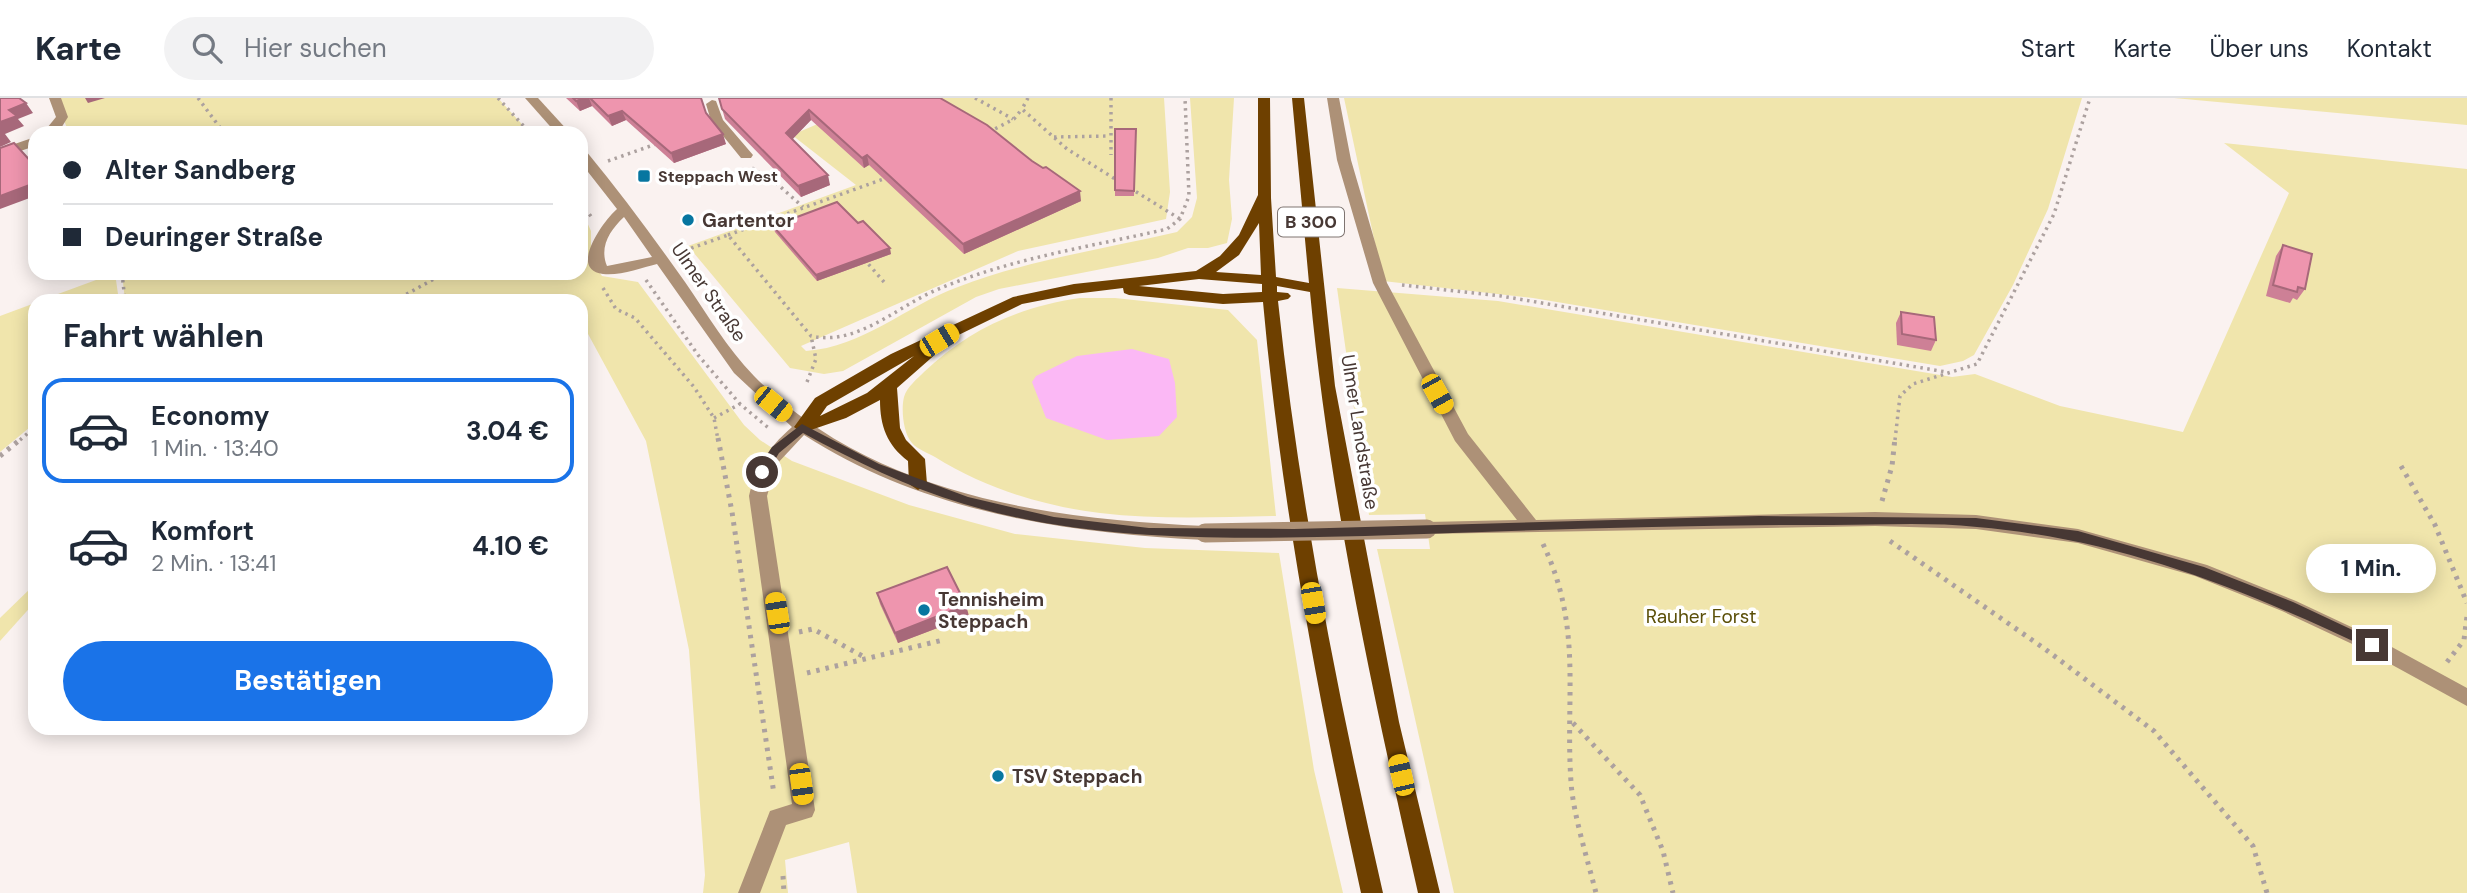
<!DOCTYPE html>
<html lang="de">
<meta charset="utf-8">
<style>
:root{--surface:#fff;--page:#f2f2f3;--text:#1f2937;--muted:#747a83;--line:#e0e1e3;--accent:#1a73e8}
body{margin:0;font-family:"DM Sans",sans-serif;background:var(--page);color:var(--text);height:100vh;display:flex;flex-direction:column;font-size:26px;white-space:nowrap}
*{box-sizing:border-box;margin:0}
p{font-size:23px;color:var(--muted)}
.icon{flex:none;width:38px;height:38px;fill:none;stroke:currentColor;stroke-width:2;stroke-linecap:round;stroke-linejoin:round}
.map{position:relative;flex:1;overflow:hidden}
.drawer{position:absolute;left:28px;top:196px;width:560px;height:441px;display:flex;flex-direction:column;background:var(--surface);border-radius:21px;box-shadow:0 4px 18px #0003}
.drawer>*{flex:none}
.banner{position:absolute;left:28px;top:28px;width:560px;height:154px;border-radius:21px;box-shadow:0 4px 18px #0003;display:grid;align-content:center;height:154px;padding:0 35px;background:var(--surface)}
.end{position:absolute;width:32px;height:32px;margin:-16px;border:9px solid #473834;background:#fff;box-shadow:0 0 0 4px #fff}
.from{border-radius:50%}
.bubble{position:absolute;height:49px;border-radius:24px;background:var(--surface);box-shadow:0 4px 18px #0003;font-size:23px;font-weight:700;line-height:49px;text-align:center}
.car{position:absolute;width:21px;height:42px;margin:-21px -10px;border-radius:9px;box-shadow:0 0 5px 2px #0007;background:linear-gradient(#f5c518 24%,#345 0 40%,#f5c518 0 76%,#345 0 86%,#f5c518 0)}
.banner b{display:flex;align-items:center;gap:24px;height:66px;font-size:26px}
.banner b+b{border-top:2px solid var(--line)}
.banner i{width:18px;height:18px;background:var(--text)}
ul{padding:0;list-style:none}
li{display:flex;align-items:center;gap:21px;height:105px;margin:0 14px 10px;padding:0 21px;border:4px solid transparent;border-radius:21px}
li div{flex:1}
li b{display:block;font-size:26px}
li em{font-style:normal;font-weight:700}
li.active{border-color:var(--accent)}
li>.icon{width:63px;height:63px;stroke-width:1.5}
h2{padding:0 35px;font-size:32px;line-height:84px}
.button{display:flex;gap:14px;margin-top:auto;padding:14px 35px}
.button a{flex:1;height:80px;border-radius:42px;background:var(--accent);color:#fff;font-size:28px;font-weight:700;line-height:80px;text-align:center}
header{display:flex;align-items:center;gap:42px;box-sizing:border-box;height:98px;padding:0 35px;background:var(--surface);border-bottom:2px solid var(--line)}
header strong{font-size:33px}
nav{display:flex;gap:38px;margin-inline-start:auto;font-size:24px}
.search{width:490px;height:63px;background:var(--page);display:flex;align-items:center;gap:18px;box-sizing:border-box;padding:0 24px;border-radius:38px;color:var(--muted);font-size:26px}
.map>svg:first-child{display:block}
</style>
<header>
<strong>Karte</strong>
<div class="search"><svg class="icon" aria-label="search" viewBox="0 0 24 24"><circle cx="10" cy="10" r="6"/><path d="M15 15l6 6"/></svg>Hier suchen</div>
<nav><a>Start</a><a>Karte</a><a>Über uns</a><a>Kontakt</a></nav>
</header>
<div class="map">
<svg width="2467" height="795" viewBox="0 0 2467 795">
<rect width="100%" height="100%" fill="#faf2f0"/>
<g fill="#f0e5ac">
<polygon points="55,0 498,0 530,35 69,35"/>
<path d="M878,0H1164L1170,94L1166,121L1018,153L801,248L806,253C863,249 906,208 958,189C1028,162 1104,151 1177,134L1192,119L1197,100L1190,0H1234L1229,82L1232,121L1227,145L1208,150H1188L1158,160L999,191L976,199L843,273L824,276L790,270L688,148L856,87L792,37Z"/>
<polygon points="1344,0 2082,0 2048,111 2013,187 1974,257 1963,263 1940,268 1533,200 1383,183"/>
<polygon points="2174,0 2467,0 2467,27"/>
<polygon points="2224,45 2467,71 2467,795 1454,795 1377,451 1430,451 1425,416 1369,417 1337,190 1498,203 1952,279 1975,276 2060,308 2183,334 2289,95"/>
<polygon points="581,111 591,133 591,162 602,178 638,184 744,327 760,342 792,363 909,407 1015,436 1145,450 1279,455 1314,672 1343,795 857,795 849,744 785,762 788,795 703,795 705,777 689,552 646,343 581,223 581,203 125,203 122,175 581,175"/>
<polygon points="115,175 119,203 39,203"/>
<path d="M1080,200H1115L1228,212L1257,242L1276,418C1218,419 1158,422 1100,415C1041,408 985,390 935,359C928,355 917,351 912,345C903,335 901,311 904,299C907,289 917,281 924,274C969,231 1019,209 1080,200Z"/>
<polygon points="35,205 35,325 0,354 0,218"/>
<polygon points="35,486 35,504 0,543 0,520"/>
</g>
<polygon fill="#fbb8f5" points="1132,251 1169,261 1175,285 1177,319 1159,338 1107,342 1046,320 1032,284 1036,278 1077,258"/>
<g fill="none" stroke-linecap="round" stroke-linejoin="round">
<g stroke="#aca19f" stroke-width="3.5" stroke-dasharray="2.5 4.5" stroke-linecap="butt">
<polyline points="198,0 224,35"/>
<polyline points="498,0 530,35"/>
<polyline points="975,0 1013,21"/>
<polyline points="1028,0 1022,11 1067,51 1120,84"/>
<polyline points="1111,0 1111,57"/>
<polyline points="989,34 1014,21 1022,11"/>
<polyline points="1054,39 1110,38"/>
<polyline points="608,63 656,46"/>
<polyline points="752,70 775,84 803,109"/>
<polyline points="1130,90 1180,121"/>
<polyline points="581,105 593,121"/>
<polyline points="728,137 889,79"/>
<path d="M678,155L728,137L811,238C856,248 894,211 934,193C1007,161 1089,149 1167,131L1180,121L1189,98L1185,0"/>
<polyline points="864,161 884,184"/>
<polyline points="122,175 125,203"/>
<polyline points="646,182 698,257 740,306"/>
<polyline points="1402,187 1501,198 1946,274"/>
<polyline points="603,190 616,211 635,220 694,289 714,320 718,342"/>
<polyline points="394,203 445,175"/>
<polyline points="807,284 816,261 811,238"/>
<polyline points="714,320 740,306 771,332"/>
<polyline points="20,342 35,329"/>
<polyline points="1895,342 1900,298 1913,286 1977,266 2054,116 2090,0"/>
</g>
<g stroke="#aca19f" stroke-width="5" stroke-dasharray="3.5 6" stroke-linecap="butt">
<polyline points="718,340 732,414 774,696"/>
<polyline points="0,358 22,340"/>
<polyline points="2401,368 2435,427 2467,505"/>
<polyline points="1882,403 1892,368 1895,340"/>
<polyline points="1890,443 2045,551 2154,633 2253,748 2267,795"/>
<path d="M1543,446C1583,530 1565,597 1571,684C1573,716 1588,763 1596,795"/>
<polyline points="799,534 813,531 866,560"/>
<polyline points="2447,564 2464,542 2467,518"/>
<polyline points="807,575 943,542"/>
<polyline points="1573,625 1640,697 1663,753 1673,795"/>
<polyline points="783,778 784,795"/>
</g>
<g fill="#ad9177" fill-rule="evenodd">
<polygon points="49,0 61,0 68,19 58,35 43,35 56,19"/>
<polygon points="525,0 538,0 570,35 556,35"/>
<polygon points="1327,0 1339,0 1351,62 1387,185 1468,336 1536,422 1875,414 1976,417 2078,431 2207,467 2296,503 2379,542 2467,590 2467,608 2365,552 2282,513 2195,478 2078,445 1976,431 1875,428 1421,436 1418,431 1421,426 1427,424 1517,422 1455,343 1373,185 1337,62"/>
<polygon points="712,2 716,3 723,22 753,57 751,60 741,60 711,23 706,6"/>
<polygon points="35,39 35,48 0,60 0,51"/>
<path d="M581,52L586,53C621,95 653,139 685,184C707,216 727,250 754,278C872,397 1045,421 1205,428L1211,430L1214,435L1211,440L1205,442C1064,435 924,414 804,337L776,367L767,398L815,712L812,719L786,727L760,795H738L770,713L792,706L749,398C756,368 769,349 792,329L734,275L657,166C641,170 620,178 603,176C567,172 605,121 617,111L581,65ZM624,119L652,159L607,168C599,149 610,132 624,119Z"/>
</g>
<path fill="#6e4000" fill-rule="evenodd" d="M1258,0H1270L1271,100L1276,179L1309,185L1292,0H1304L1335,288L1399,624L1440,795H1418C1373,597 1329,396 1310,194L1277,188V194L1288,195L1291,198L1288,201L1278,203C1299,403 1338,599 1383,795H1361C1318,599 1281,404 1263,204L1223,206L1129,197L1124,195L1123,190L1074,196L1022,206L938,247L940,250L938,254L897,290L900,330L906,342L925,361L927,386L918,392L909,386L908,363C887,347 880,328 880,302L846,320L802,335L794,329L815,300L891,256L1013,199L1074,186L1196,173L1220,158L1239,137L1258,97ZM1259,125L1261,177L1216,174L1239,157ZM1199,181L1262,186V194L1223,196L1139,188ZM914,258L867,295L820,318L827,308Z"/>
<polyline stroke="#ad9177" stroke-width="19" points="1205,435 1427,431"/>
</g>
<g fill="#cd8096">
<polygon points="566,0 701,0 706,15 726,46 674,65 626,22 612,28 592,8 580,13"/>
<polygon points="719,0 940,0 1081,103 964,156 869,67 864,70 811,22 792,41 830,87 801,99 725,21"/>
<polygon points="1136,31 1134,98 1115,98 1115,92"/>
<polygon points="858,125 891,156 817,183 775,134 773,128"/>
<polygon points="2283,147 2305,191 2297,202 2293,200 2290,205 2266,198 2276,158"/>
<polygon points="1901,214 1936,242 1931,253 1897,247 1896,225"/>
<polygon points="877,495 969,518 898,545 880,506"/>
</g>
<g fill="#a7687a">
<polygon points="85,0 105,0 88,5"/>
<polygon points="585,0 589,0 592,8 580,13 576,3"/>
<polygon points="26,5 33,15 18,21 24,28 5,36 11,44 0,49 0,24 9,12"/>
<polygon points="809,12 811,22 789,45 786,35"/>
<polygon points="622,13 626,22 612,28 608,18"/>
<polygon points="723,36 726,46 674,65 671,55"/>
<polygon points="867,57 869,67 864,70 862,60"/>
<polygon points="828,77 830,87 801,99 798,88"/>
<polygon points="35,85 35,98 0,111 0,98"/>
<polygon points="1080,93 1081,103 964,156 963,146"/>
<polygon points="890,150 891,156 817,183 816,177"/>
<polygon points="966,507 969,518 898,545 895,535"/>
</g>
<g fill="#ee95ae" stroke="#a7687a" stroke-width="2">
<polygon points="0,0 19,0 26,5 9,12 17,18 0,24"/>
<polygon points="573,0 585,0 576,3"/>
<polygon points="590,0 701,0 706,15 723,36 671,55 622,13 608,18"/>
<polygon points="719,0 940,0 987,27 1032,63 1043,70 1046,69 1080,93 963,146 867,57 862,60 809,12 786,35 828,77 798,88 722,11"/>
<polygon points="1115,31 1136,31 1134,93 1115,92"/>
<polygon points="14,45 35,68 35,85 0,98 0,50"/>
<polygon points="837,104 858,125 863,123 890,150 816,177 773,128"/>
<polygon points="2283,147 2312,156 2305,191 2298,189 2297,194 2273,187"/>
<polygon points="1901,214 1934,219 1936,242 1902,236"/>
<polygon points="947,469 966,507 895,535 877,495"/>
</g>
<path fill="#473834" d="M802,326L879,366L968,399L1054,419L1149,430L1294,431L1759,418L1976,420L2078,433L2204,469L2293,504L2376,543L2378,547L2372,552L2368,550C2240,490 2119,441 1977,429C1930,424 1880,427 1832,427C1676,426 1520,433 1365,438C1231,441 1094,445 964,406C907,389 855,363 803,335L779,355L766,377H758L756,374L772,349Z"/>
<g fill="#0776a0" stroke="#fff" stroke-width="2.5">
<rect x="637" y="71" width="14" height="14" rx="3.5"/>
<circle cx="688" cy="122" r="7"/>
<circle cx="924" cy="512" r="7"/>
<circle cx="998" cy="678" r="7"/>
</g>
<g text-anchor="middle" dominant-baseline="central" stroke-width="7" stroke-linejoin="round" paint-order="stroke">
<g font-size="16" font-weight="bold" fill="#473834" stroke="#fff" text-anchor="start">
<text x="658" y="78">Steppach West</text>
</g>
<rect fill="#fff" stroke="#7e7471" stroke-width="2" x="1278" y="109.5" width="66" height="29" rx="5"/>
<g font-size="18" font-weight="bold" fill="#473834">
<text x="1311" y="124">B 300</text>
</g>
<g font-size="19" font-weight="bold" fill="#473834" stroke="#fff" text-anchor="start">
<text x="702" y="122">Gartentor</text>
<text x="938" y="501">Tennisheim<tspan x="938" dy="22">Steppach</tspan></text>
<text x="1012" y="678">TSV Steppach</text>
</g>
<g font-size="19" fill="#473834" stroke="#fff">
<text transform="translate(709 194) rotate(55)">Ulmer Straße</text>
<text transform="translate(1360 334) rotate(81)">Ulmer Landstraße</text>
</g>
<g font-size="19" fill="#5b4f08" stroke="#fff">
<text x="1701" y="518">Rauher Forst</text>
</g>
</g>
</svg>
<i class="end from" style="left:762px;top:374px"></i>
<i class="end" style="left:2372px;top:547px"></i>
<div class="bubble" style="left:2306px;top:446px;width:130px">1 Min.</div>
<i class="car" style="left:939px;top:242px;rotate:59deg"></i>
<i class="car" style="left:1437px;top:296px;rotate:151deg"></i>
<i class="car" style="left:773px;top:306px;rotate:129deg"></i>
<i class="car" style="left:1313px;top:505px;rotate:170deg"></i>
<i class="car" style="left:777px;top:515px;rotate:351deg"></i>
<i class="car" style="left:1401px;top:677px;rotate:347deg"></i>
<i class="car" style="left:801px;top:686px;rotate:172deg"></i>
<div class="banner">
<b><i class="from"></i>Alter Sandberg</b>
<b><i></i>Deuringer Straße</b>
</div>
<section class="drawer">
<h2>Fahrt wählen</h2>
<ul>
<li class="active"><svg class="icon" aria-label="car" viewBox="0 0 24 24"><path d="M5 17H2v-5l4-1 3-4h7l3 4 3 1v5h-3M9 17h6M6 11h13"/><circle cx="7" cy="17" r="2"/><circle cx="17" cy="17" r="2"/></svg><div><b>Economy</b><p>1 Min. · 13:40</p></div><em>3.04 €</em></li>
<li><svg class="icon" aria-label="car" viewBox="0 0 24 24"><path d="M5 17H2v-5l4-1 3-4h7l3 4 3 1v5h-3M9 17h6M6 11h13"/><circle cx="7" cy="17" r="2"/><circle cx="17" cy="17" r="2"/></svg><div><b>Komfort</b><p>2 Min. · 13:41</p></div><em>4.10 €</em></li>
</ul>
<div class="button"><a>Bestätigen</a></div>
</section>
</div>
